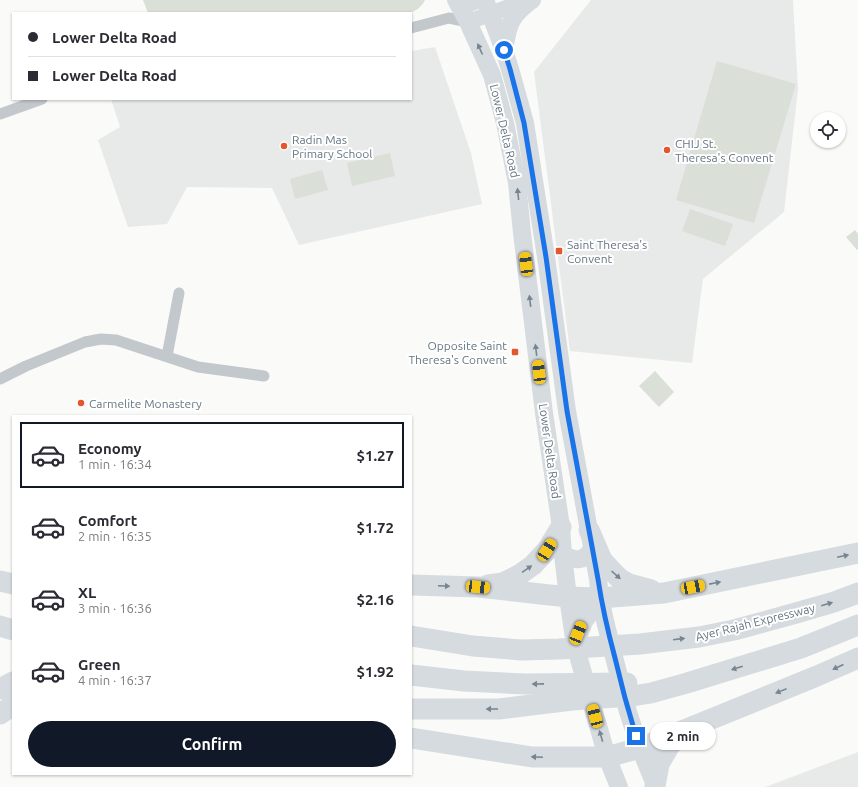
<!DOCTYPE html>
<meta charset="utf-8">
<style>
:root{--surface:#fff;--page:#f2f2f3;--text:#2b2b33;--muted:#7c7c81;--line:#e1e1e2;--accent:#111827}
body{margin:0;font-family:Ubuntu,sans-serif;background:var(--page);color:var(--text);height:100vh;display:flex;flex-direction:column;font-size:15px;white-space:nowrap}
*{box-sizing:border-box;margin:0}
p{font-size:13px;color:var(--muted)}
.icon{flex:none;width:22px;height:22px;fill:none;stroke:currentColor;stroke-width:2;stroke-linecap:round;stroke-linejoin:round}
.map{position:relative;flex:1;overflow:hidden}
.side{position:absolute;left:12px;top:415px;width:400px;height:360px;display:flex;flex-direction:column;background:var(--surface);border-radius:0px;box-shadow:0 1px 3px #0004}
.side>*{flex:none}
.guide{position:absolute;left:12px;top:12px;width:400px;height:88px;border-radius:0px;box-shadow:0 1px 3px #0004;display:grid;align-content:center;height:88px;padding:0 16px;background:var(--surface)}
.tools{position:absolute;left:810px;top:112px;display:grid;gap:8px}
.tools a{display:grid;place-items:center;width:36px;height:36px;border-radius:50%;background:var(--surface);box-shadow:0 1px 3px #0004;font-size:20px}
.end{position:absolute;width:18px;height:18px;margin:-9px;border:5px solid #1a73e8;background:#fff;box-shadow:0 0 0 2px #fff}
.from{border-radius:50%}
.bubble{position:absolute;height:28px;border-radius:14px;background:var(--surface);box-shadow:0 1px 3px #0004;font-size:13px;font-weight:700;line-height:28px;text-align:center}
.car{position:absolute;width:12px;height:24px;margin:-12px -6px;border-radius:5px;box-shadow:0 0 3px 1px #0007;background:linear-gradient(#f5c518 24%,#345 0 40%,#f5c518 0 76%,#345 0 86%,#f5c518 0)}
.guide b{display:flex;align-items:center;gap:14px;height:38px;font-size:15px}
.guide b+b{border-top:1px solid var(--line)}
.guide i{width:10px;height:10px;background:var(--text)}
ul{padding:7px 0 0;list-style:none}
li{display:flex;align-items:center;gap:12px;height:66px;margin:0 8px 6px;padding:0 8px;border:2px solid transparent;border-radius:0px}
li div{flex:1}
li b{display:block;font-size:15px}
li em{font-style:normal;font-weight:700}
li.on{border-color:var(--accent)}
li>.icon{width:36px;height:36px;stroke-width:1.5}
.primary-button{display:flex;gap:8px;margin-top:auto;padding:8px 16px}
.primary-button a{flex:1;height:46px;border-radius:24px;background:var(--accent);color:#fff;font-size:16px;font-weight:700;line-height:46px;text-align:center}
.map>svg:first-child{display:block}
</style>
<div class="map">
<svg width="858" height="787" viewBox="0 0 858 787">
<rect width="100%" height="100%" fill="#fafaf8"/>
<g fill="#e8e9e9">
<polygon points="591,0 793,0 798,89 784,212 703,279 692,363 570,351 534,72"/>
<polygon points="435,47 471,153 482,204 299,245 272,188 187,187 167,224 128,227 98,140 120,127 111,99 411,99 411,51"/>
<polygon points="858,752 858,787 764,787 768,786"/>
</g>
<g fill="#dadfd7">
<path d="M143,0H425C422,6 417,10 411,13H148Z"/>
<polygon points="717,61 796,84 754,223 676,200"/>
<polygon points="390,153 395,176 352,186 347,163"/>
<polygon points="322,170 328,190 295,199 290,179"/>
<polygon points="690,209 733,224 725,246 682,231"/>
<polygon points="855,230 858,234 858,249 857,250 846,237"/>
<polygon points="655,371 674,392 659,407 639,386"/>
</g>
<g fill="none" stroke-linecap="round" stroke-linejoin="round">
<g stroke="#c3c8cc" stroke-width="11">
<polyline points="411,28 449,18 468,22"/>
<polyline points="0,114 42,99"/>
<polyline points="167,356 179,293"/>
<polyline points="0,379 26,366 85,342 101,339 116,340 198,367 235,372 264,376"/>
</g>
<g stroke="#d6dbdf" stroke-width="16">
<polyline points="461,7 479,0"/>
<polyline points="468,22 528,0"/>
</g>
<g stroke="#d6dbdf" stroke-width="18">
<polyline points="456,0 468,22 492,75 505,123 517,183 522,233 544,413 561,527 563,555 568,597 575,645 607,757 619,787"/>
<polyline points="485,0 504,50 510,69 525,123 546,257 567,411 598,579 600,598 606,625 628,712 640,748 656,787"/>
<path d="M504,50C507,35 508,21 519,11C523,7 527,3 532,0"/>
<path d="M563,555C576,561 584,562 592,549"/>
</g>
<g stroke="#d6dbdf" stroke-width="21">
<polyline points="589,530 602,560 613,572 620,579 629,584 651,590"/>
<polyline points="0,581 13,584"/>
<polyline points="411,585 478,587 568,597 600,598 664,593 858,553"/>
<polyline points="488,585 503,583 519,575 533,565 547,550 561,527"/>
<polyline points="0,626 13,630"/>
<polyline points="411,636 473,646 521,650 559,649 640,644 699,637 734,630 796,613 834,602 858,593"/>
<polyline points="575,645 578,633 583,620 600,598"/>
<polyline points="411,675 464,681 525,684 627,683"/>
<polyline points="0,689 13,682"/>
<polyline points="411,709 499,709 572,700 632,696 651,693 687,683 801,648 858,625"/>
<polyline points="0,714 13,705"/>
<polyline points="411,738 532,757 607,757 640,748 817,676 858,658"/>
<polyline points="655,786 659,764 670,745 683,733"/>
</g>
</g>
<defs><path id="oneway-solid" d="M-6-.8H1V-3.2L6.5 0L1 3.2V.8H-6Z"/></defs>
<g fill="#768591">
<use href="#oneway-solid" transform="translate(480 49) rotate(-114)"/>
<use href="#oneway-solid" transform="translate(518 194) rotate(-96)"/>
<use href="#oneway-solid" transform="translate(530 301) rotate(-97)"/>
<use href="#oneway-solid" transform="translate(536 350) rotate(-97)"/>
<use href="#oneway-solid" transform="translate(843 556) rotate(-12)"/>
<use href="#oneway-solid" transform="translate(527 569) rotate(-35)"/>
<use href="#oneway-solid" transform="translate(616 575) rotate(42)"/>
<use href="#oneway-solid" transform="translate(715 583) rotate(-11)"/>
<use href="#oneway-solid" transform="translate(444 586) rotate(2)"/>
<use href="#oneway-solid" transform="translate(827 604) rotate(-16)"/>
<use href="#oneway-solid" transform="translate(679 639) rotate(-7)"/>
<use href="#oneway-solid" transform="translate(838 667) rotate(155)"/>
<use href="#oneway-solid" transform="translate(737 668) rotate(163)"/>
<use href="#oneway-solid" transform="translate(538 684) rotate(179)"/>
<use href="#oneway-solid" transform="translate(781 691) rotate(158)"/>
<use href="#oneway-solid" transform="translate(492 709) rotate(180)"/>
<use href="#oneway-solid" transform="translate(601 736) rotate(-106)"/>
<use href="#oneway-solid" transform="translate(537 757) rotate(-178)"/>
</g>
<g fill="none" stroke-linecap="round" stroke-linejoin="round">
<path stroke="#1a73e8" stroke-width="5" d="M504,50L510,69L524,123L546,257L567,411L598,579C602,606 608,632 615,658C621,684 628,710 636,736"/>
</g>
<g fill="#e4572e" stroke="#fff" stroke-width="1.5">
<circle cx="284" cy="146" r="4"/>
<circle cx="667" cy="150" r="4"/>
<rect x="555" y="247" width="8" height="8" rx="2"/>
<rect x="511" y="348" width="8" height="8" rx="2"/>
<circle cx="81" cy="403" r="4"/>
</g>
<g text-anchor="middle" dominant-baseline="central" stroke-width="4" stroke-linejoin="round" paint-order="stroke">
<g font-size="12" fill="#657683" stroke="#fff">
<text transform="translate(505 131) rotate(77)">Lower Delta Road</text>
<text transform="translate(550 451) rotate(82)">Lower Delta Road</text>
<text transform="translate(755 622) rotate(-14)">Ayer Rajah Expressway</text>
</g>
<g font-size="12" fill="#657683" stroke="#fff" text-anchor="start">
<text x="292" y="139">Radin Mas<tspan x="292" dy="14">Primary School</tspan></text>
<text x="675" y="143">CHIJ St.<tspan x="675" dy="14">Theresa's Convent</tspan></text>
<text x="567" y="244">Saint Theresa's<tspan x="567" dy="14">Convent</tspan></text>
<text x="507" y="345" text-anchor="end">Opposite Saint<tspan x="507" dy="14">Theresa's Convent</tspan></text>
<text x="89" y="403">Carmelite Monastery</text>
</g>
</g>
</svg>
<div class="tools">
<a><svg class="icon" aria-label="locate" viewBox="0 0 24 24"><circle cx="12" cy="12" r="6"/><path d="M12 2v4M12 18v4M2 12h4M18 12h4"/></svg></a>
</div>
<i class="end from" style="left:504px;top:50px"></i>
<i class="end" style="left:636px;top:736px"></i>
<div class="bubble" style="left:650px;top:722px;width:66px">2 min</div>
<i class="car" style="left:526px;top:264px;rotate:353deg"></i>
<i class="car" style="left:539px;top:372px;rotate:353deg"></i>
<i class="car" style="left:547px;top:550px;rotate:32deg"></i>
<i class="car" style="left:478px;top:587px;rotate:96deg"></i>
<i class="car" style="left:693px;top:587px;rotate:79deg"></i>
<i class="car" style="left:578px;top:633px;rotate:22deg"></i>
<i class="car" style="left:595px;top:716px;rotate:345deg"></i>
<div class="guide">
<b><i class="from"></i>Lower Delta Road</b>
<b><i></i>Lower Delta Road</b>
</div>
<section class="side">
<ul>
<li class="on"><svg class="icon" aria-label="car" viewBox="0 0 24 24"><path d="M5 17H2v-5l4-1 3-4h7l3 4 3 1v5h-3M9 17h6M6 11h13"/><circle cx="7" cy="17" r="2"/><circle cx="17" cy="17" r="2"/></svg><div><b>Economy</b><p>1 min · 16:34</p></div><em>$1.27</em></li>
<li><svg class="icon" aria-label="car" viewBox="0 0 24 24"><path d="M5 17H2v-5l4-1 3-4h7l3 4 3 1v5h-3M9 17h6M6 11h13"/><circle cx="7" cy="17" r="2"/><circle cx="17" cy="17" r="2"/></svg><div><b>Comfort</b><p>2 min · 16:35</p></div><em>$1.72</em></li>
<li><svg class="icon" aria-label="car" viewBox="0 0 24 24"><path d="M5 17H2v-5l4-1 3-4h7l3 4 3 1v5h-3M9 17h6M6 11h13"/><circle cx="7" cy="17" r="2"/><circle cx="17" cy="17" r="2"/></svg><div><b>XL</b><p>3 min · 16:36</p></div><em>$2.16</em></li>
<li><svg class="icon" aria-label="car" viewBox="0 0 24 24"><path d="M5 17H2v-5l4-1 3-4h7l3 4 3 1v5h-3M9 17h6M6 11h13"/><circle cx="7" cy="17" r="2"/><circle cx="17" cy="17" r="2"/></svg><div><b>Green</b><p>4 min · 16:37</p></div><em>$1.92</em></li>
</ul>
<div class="primary-button"><a>Confirm</a></div>
</section>
</div>
